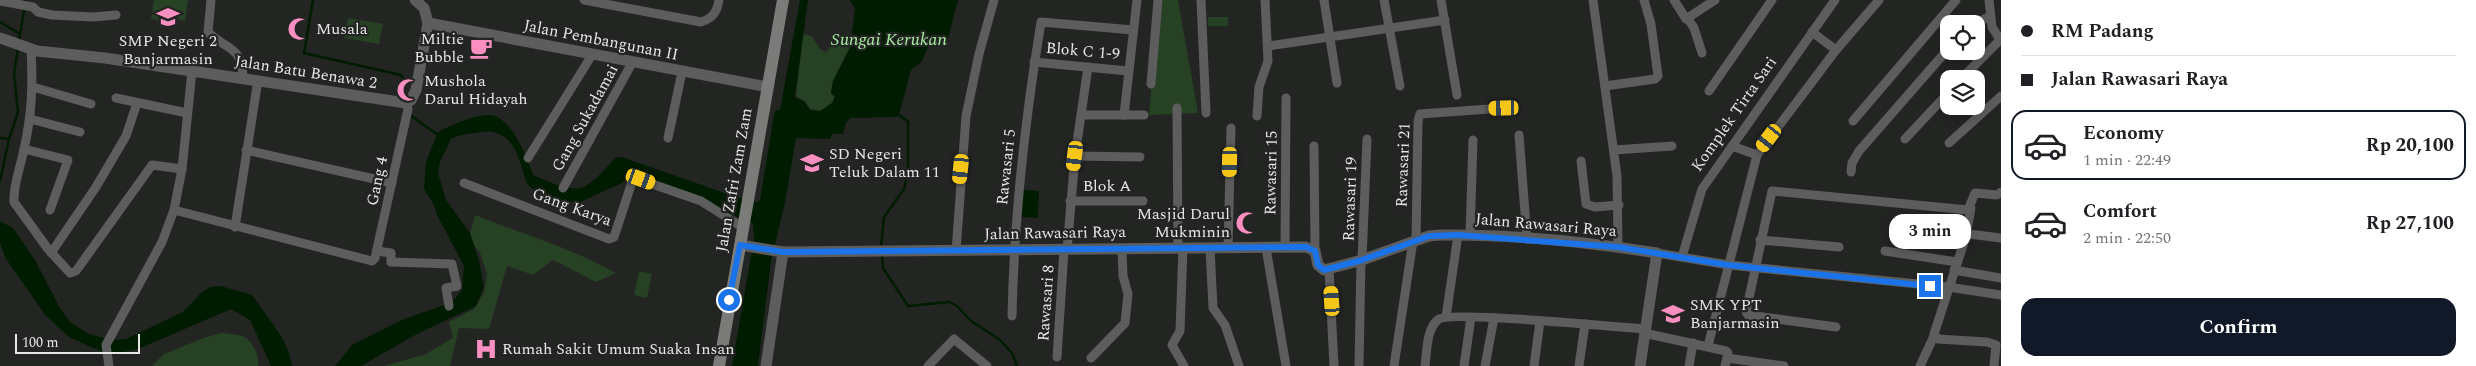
<!DOCTYPE html>
<meta charset="utf-8">
<style>
:root{--surface:#fff;--page:#f2f2f2;--text:#202124;--muted:#757577;--line:#e0e0e0;--accent:#111827}
body{margin:0;font-family:Spectral,serif;background:var(--page);color:var(--text);height:100vh;display:flex;flex-direction:column;font-size:19px;white-space:nowrap}
*{box-sizing:border-box;margin:0}
p{font-size:16px;color:var(--muted)}
.icon{flex:none;width:28px;height:28px;fill:none;stroke:currentColor;stroke-width:2;stroke-linecap:round;stroke-linejoin:round}
.map{position:relative;flex:1;overflow:hidden}
.details{display:flex;flex-direction:column;background:var(--surface);width:475px}
.details>*{flex:none}
.guide{display:grid;align-content:center;height:110px;padding:0 20px;background:var(--surface)}
.tools{position:absolute;left:1940px;top:15px;display:grid;gap:10px}
.tools a{display:grid;place-items:center;width:45px;height:45px;border-radius:10px;background:var(--surface);box-shadow:0 2px 12px #0003;font-size:25px}
.scale{position:absolute;left:15px;bottom:12px;width:125px;box-sizing:border-box;padding-left:5px;border:2px solid #e5e6e5;border-top:0;font-size:14px;line-height:18px;white-space:nowrap;color:#e5e6e5;-webkit-text-stroke:4px #232523;paint-order:stroke}
.end{position:absolute;width:22px;height:22px;margin:-11px;border:6px solid #1a73e8;background:#fff;box-shadow:0 0 0 2px #fff}
.from{border-radius:50%}
.bubble{position:absolute;height:35px;border-radius:15px;background:var(--surface);box-shadow:0 2px 12px #0003;font-size:16px;font-weight:700;line-height:35px;text-align:center}
.car{position:absolute;width:15px;height:30px;margin:-15px -8px;border-radius:6px;box-shadow:0 0 4px 1px #0007;background:linear-gradient(#f5c518 24%,#345 0 40%,#f5c518 0 76%,#345 0 86%,#f5c518 0)}
.guide b{display:flex;align-items:center;gap:18px;height:48px;font-size:19px}
.guide b+b{border-top:1px solid var(--line)}
.guide i{width:12px;height:12px;background:var(--text)}
ul{padding:0;list-style:none}
li{display:flex;align-items:center;gap:15px;height:70px;margin:0 10px 8px;padding:0 10px;border:2px solid transparent;border-radius:15px}
li div{flex:1}
li b{display:block;font-size:19px}
li em{font-style:normal;font-weight:700}
li.current{border-color:var(--accent)}
li>.icon{width:45px;height:45px;stroke-width:1.5}
.button{display:flex;gap:10px;margin-top:auto;padding:10px 20px}
.button a{flex:1;height:58px;border-radius:15px;background:var(--accent);color:#fff;font-size:20px;font-weight:700;line-height:58px;text-align:center}
main{display:flex;flex:1;min-height:0}
.map>svg:first-child{display:block}
</style>
<main>
<div class="map">
<svg width="2001" height="366" viewBox="0 0 2001 366">
<rect width="100%" height="100%" fill="#232523"/>
<g fill="#274124">
<polygon points="154,0 188,0 185,21 173,18 172,23 151,19"/>
<polygon points="1159,0 1178,0 1198,113 1149,115"/>
<rect x="1208" y="17" width="20" height="9"/>
<polygon points="348,18 383,24 379,44 344,38"/>
<polygon points="803,34 812,36 819,48 826,52 832,45 846,44 849,48 833,81 831,93 834,97 832,103 821,111 810,109 805,101 796,96"/>
<path d="M475,215C523,234 571,248 616,273L596,282L553,260L533,275L507,266L489,329L459,328L450,366H384L426,354L453,338L449,322L474,309L484,293L487,274L480,253L469,239Z"/>
<polygon points="639,271 652,274 647,298 634,295"/>
<path d="M222,333C238,335 249,334 255,350C258,356 259,360 258,366H152L164,354L206,337Z"/>
</g>
<g fill="#001c00">
<path d="M800,0H808L795,97L805,102L810,110L820,111L832,103L835,97L831,93L833,81L850,48L855,9L850,0H958L946,47L929,45L922,61L911,70L899,115L896,117L850,118L846,123L843,134H832L830,139L796,138L785,203L771,261L758,366H732L754,239L753,223L632,175L622,183L580,202C570,204 537,194 529,186C525,182 524,174 522,168C516,147 506,128 481,132C470,134 460,134 451,139L440,162L438,173L446,200L470,233L479,260L484,287L476,306L417,334L361,366H335L352,345L402,320L452,302L462,290L464,266L437,215L434,205L424,189L426,162L437,134L441,130C455,124 473,115 489,115C510,114 528,159 533,175C578,194 581,197 615,158L622,157L733,196L757,202L760,200L774,115L776,110H780Z"/>
<polygon points="1023,190 1039,191 1038,218 1022,217"/>
<polygon points="0,221 13,228 35,260 60,308 70,322 89,334 111,340 126,339 183,312 201,293 210,287 221,286 252,295 282,337 289,353 292,366 271,366 250,320 231,309 138,349 109,355 69,337 46,316 6,259 0,243"/>
</g>
<g fill="none" stroke-linecap="round" stroke-linejoin="round">
<g stroke="#001c00" stroke-width="2.5">
<polyline points="313,0 304,53 401,75 403,79 401,99"/>
<polyline points="0,22 20,34"/>
<polyline points="19,40 26,0"/>
<polyline points="410,115 438,135"/>
<polyline points="0,138 8,139"/>
<polyline points="0,181 9,139 18,112 14,74 18,48"/>
<polyline points="881,247 884,217 904,189 908,172 908,121 897,114"/>
<polyline points="882,255 883,268 908,306 949,302 957,306 971,321 1000,340 1012,353 1017,366"/>
</g>
<g stroke="#5c5d5c" stroke-width="9">
<path d="M211,0L208,32C227,51 242,45 243,78"/>
<path d="M584,0L701,22C713,18 717,12 719,0"/>
<polyline points="1201,0 1206,113"/>
<polyline points="1324,0 1337,83"/>
<polyline points="1384,0 1400,86"/>
<polyline points="1441,0 1457,95"/>
<polyline points="1593,0 1617,176 1618,247"/>
<polyline points="1674,0 1686,19 1715,0"/>
<polyline points="1989,0 1992,27 2001,41"/>
<polyline points="0,1 33,7 38,12 52,15 93,17 116,15"/>
<polyline points="1688,19 1694,28 1702,53"/>
<polyline points="1975,24 1990,16"/>
<polyline points="1812,32 1836,50"/>
<polyline points="1268,46 1445,20"/>
<path d="M31,49C33,85 32,114 24,149C21,166 13,184 14,202L48,249L70,273L76,271L152,165L182,169"/>
<polyline points="1034,62 1128,71"/>
<polyline points="1961,79 2001,39"/>
<polyline points="1151,84 1158,0"/>
<polyline points="1605,86 1655,79 1658,76 1651,24 1644,0"/>
<polyline points="33,87 91,104"/>
<polyline points="1709,91 1772,0"/>
<polyline points="116,98 187,113"/>
<polyline points="1177,108 1178,248"/>
<polyline points="1081,115 1144,115"/>
<polyline points="1124,115 1137,0"/>
<polyline points="1257,116 1259,87 1268,61 1265,0"/>
<polyline points="30,119 80,132"/>
<polyline points="1853,121 1956,0"/>
<polyline points="1519,135 1527,239"/>
<polyline points="668,138 682,72"/>
<polyline points="1905,139 1949,92"/>
<polyline points="1949,143 2001,96"/>
<polyline points="1314,146 1315,251"/>
<polyline points="1732,146 1757,155"/>
<polyline points="24,149 68,160 50,210"/>
<polyline points="246,150 392,183"/>
<polyline points="1614,150 1672,146"/>
<polyline points="1075,156 1140,157"/>
<polyline points="528,158 592,55"/>
<polyline points="1581,161 1586,204 1595,207 1619,205"/>
<polyline points="1851,172 1852,163 1859,151 1949,48"/>
<polyline points="464,183 609,239 614,237 632,182 638,179 701,201 742,227"/>
<polyline points="563,188 632,63"/>
<polyline points="1070,201 1143,201"/>
<polyline points="174,210 372,261 375,258 408,109 406,103"/>
<polyline points="235,227 258,80"/>
<polyline points="1470,235 1473,140"/>
<polyline points="1966,236 1971,208"/>
<polyline points="1416,240 1418,121 1420,114 1503,108"/>
<polyline points="1760,240 1839,247"/>
<polyline points="1183,248 1180,331 1172,345 1184,366"/>
<polyline points="1210,248 1213,308 1225,325 1239,366"/>
<polyline points="1228,248 1231,128"/>
<polyline points="1266,248 1286,366"/>
<polyline points="1285,248 1286,98"/>
<polyline points="1067,250 1075,156 1088,67"/>
<polyline points="377,251 391,253 391,262 452,264 457,286 446,288 449,306"/>
<polyline points="956,251 966,116 979,54 994,0"/>
<polyline points="1885,251 1957,262"/>
<polyline points="51,253 96,187 126,136 137,103"/>
<polyline points="1657,253 1729,265 1948,287 2001,295"/>
<polyline points="1682,257 1702,189 1835,0"/>
<polyline points="1362,260 1367,139"/>
<polyline points="1329,269 1334,366"/>
<polyline points="1954,270 2001,278"/>
<path d="M1012,316C1014,217 1025,120 1041,22L1133,30"/>
<polyline points="1446,317 1458,235"/>
<polyline points="1836,327 1748,315 1746,312 1772,191 1968,210 1975,193 1997,195 2001,192"/>
<polyline points="1644,333 1726,351 1728,353 1725,366"/>
<polyline points="1708,346 1757,155 1836,50 1879,0"/>
<polyline points="1057,357 1064,250"/>
<polyline points="1091,358 1125,323 1128,294 1123,276 1122,249"/>
<polyline points="1727,358 1784,366"/>
<polyline points="109,366 106,345 162,242 174,210 182,169 192,71"/>
<polyline points="928,366 954,339 987,366"/>
<polyline points="1359,366 1361,260"/>
<polyline points="1394,366 1413,241"/>
<path d="M1425,366C1427,352 1426,328 1439,319C1450,311 1619,327 1645,329"/>
<polyline points="1464,366 1471,317"/>
<polyline points="1485,366 1494,318"/>
<polyline points="1534,366 1540,321"/>
<polyline points="1579,366 1585,324"/>
<polyline points="1689,366 1693,343"/>
<polyline points="1920,366 1934,336"/>
<polyline points="1994,366 1996,345 1987,342 1938,339 1934,334 1966,236 1969,234 2001,238"/>
</g>
<g stroke="#5c5d5c" stroke-width="11">
<polyline points="428,23 768,87"/>
<polyline points="0,38 37,51 105,58 406,103 411,100 416,90 428,23 424,8 415,0"/>
<path d="M740,245L783,252L1306,247L1315,251L1318,265L1324,270L1362,260L1429,236L1440,235C1512,234 1586,242 1657,253L1640,366"/>
<polyline points="766,366 783,252"/>
</g>
<polyline stroke="#7b7c7a" stroke-width="12" points="719,366 783,0"/>
</g>
<g fill="none" stroke-linecap="round" stroke-linejoin="round">
<polyline stroke="#1a73e8" stroke-width="6" points="729,300 740,245 783,252 1306,247 1315,251 1318,265 1324,270 1362,260 1429,236 1458,235 1618,247 1728,265 1930,286"/>
</g>
<defs>
<symbol id="school-bare" viewBox="-9 -9 18 18"><path d="M0-5L7-2L0 1L-7-2ZM-4 1L0 2.5L4 1V4Q0 6-4 4Z" fill="#fc8fc1" stroke="#232523" stroke-width="2.5" paint-order="stroke"/></symbol>
<symbol id="mosque-bare" viewBox="-9 -9 18 18"><path d="M3.5-4.9A6 6 0 1 0 3.5 4.9A5 5 0 1 1 3.5-4.9Z" fill="#fc8fc1" stroke="#232523" stroke-width="2.5" paint-order="stroke"/></symbol>
<symbol id="cafe-bare" viewBox="-9 -9 18 18"><path d="M-5.5-4.5H6V0H3Q3 3.5 0 3.5H-2.5Q-5.5 3.5-5.5 0ZM3-3.2v2h1.7v-2ZM-6 4.5H4V6H-6Z" fill="#fc8fc1" stroke="#232523" stroke-width="2.5" paint-order="stroke"/></symbol>
<symbol id="hospital-bare" viewBox="-9 -9 18 18"><path d="M-5-5h3v3.5h4V-5h3V5h-3V1.5h-4V5h-3Z" fill="#fc8fc1" stroke="#232523" stroke-width="2.5" paint-order="stroke"/></symbol>
</defs>
<g fill-rule="evenodd">
<use href="#school-bare" x="152" y="1" width="32" height="32"/>
<use href="#mosque-bare" x="283" y="13" width="32" height="32"/>
<use href="#cafe-bare" x="465" y="32" width="32" height="32"/>
<use href="#mosque-bare" x="392" y="74" width="32" height="32"/>
<use href="#school-bare" x="796" y="147" width="32" height="32"/>
<use href="#mosque-bare" x="1231" y="207" width="32" height="32"/>
<use href="#school-bare" x="1657" y="298" width="32" height="32"/>
<use href="#hospital-bare" x="470" y="333" width="32" height="32"/>
</g>
<g text-anchor="middle" dominant-baseline="central" stroke-width="4.5" stroke-linejoin="round" paint-order="stroke">
<g font-size="16" fill="#e5e6e5" stroke="#232523" text-anchor="start">
<text x="316" y="29">Musala</text>
<text x="464" y="39" text-anchor="end">Miltie<tspan x="464" dy="18">Bubble</tspan></text>
<text x="168" y="41" text-anchor="middle">SMP Negeri 2<tspan x="168" dy="18">Banjarmasin</tspan></text>
<text x="424" y="81">Mushola<tspan x="424" dy="18">Darul Hidayah</tspan></text>
<text x="829" y="154">SD Negeri<tspan x="829" dy="18">Teluk Dalam 11</tspan></text>
<text x="1230" y="214" text-anchor="end">Masjid Darul<tspan x="1230" dy="18">Mukminin</tspan></text>
<text x="1690" y="305">SMK YPT<tspan x="1690" dy="18">Banjarmasin</tspan></text>
<text x="502" y="349">Rumah Sakit Umum Suaka Insan</text>
</g>
<g font-size="16" fill="#e5e6e5" stroke="#232523">
<text transform="translate(601 40) rotate(11)">Jalan Pembangunan II</text>
<text transform="translate(1083 51) rotate(5)">Blok C 1-9</text>
<text transform="translate(306 72) rotate(9)">Jalan Batu Benawa 2</text>
<text transform="translate(1734 114) rotate(-55)">Komplek Tirta Sari</text>
<text transform="translate(585 118) rotate(-61)">Gang Sukadamai</text>
<text transform="translate(1403 165) rotate(-88)">Rawasari 21</text>
<text transform="translate(1006 167) rotate(-84)">Rawasari 5</text>
<text transform="translate(1271 173) rotate(-89)">Rawasari 15</text>
<text transform="translate(734 180) rotate(-80)">Jalan Zafri Zam Zam</text>
<text transform="translate(377 181) rotate(-78)">Gang 4</text>
<text x="1107" y="186">Blok A</text>
<text transform="translate(1350 199) rotate(-88)">Rawasari 19</text>
<text transform="translate(572 207) rotate(20)">Gang Karya</text>
<text transform="translate(1546 225) rotate(5)">Jalan Rawasari Raya</text>
<text transform="translate(1055 233) rotate(-1)">Jalan Rawasari Raya</text>
<text transform="translate(1046 303) rotate(-86)">Rawasari 8</text>
</g>
<g font-size="18" font-style="italic" fill="#a8eba0" stroke="#232523">
<text x="889" y="39">Sungai Kerukan</text>
</g>
</g>
</svg>
<div class="tools">
<a><svg class="icon" aria-label="locate" viewBox="0 0 24 24"><circle cx="12" cy="12" r="6"/><path d="M12 2v4M12 18v4M2 12h4M18 12h4"/></svg></a>
<a><svg class="icon" aria-label="layers" viewBox="0 0 24 24"><path d="M12 4l9 5-9 5-9-5zM3 14l9 5 9-5"/></svg></a>
</div>
<div class="scale">100 m</div>
<i class="end from" style="left:729px;top:300px"></i>
<i class="end" style="left:1930px;top:286px"></i>
<div class="bubble" style="left:1889px;top:214px;width:82px">3 min</div>
<i class="car" style="left:1504px;top:108px;rotate:269deg"></i>
<i class="car" style="left:1769px;top:138px;rotate:217deg"></i>
<i class="car" style="left:1075px;top:156px;rotate:187deg"></i>
<i class="car" style="left:1230px;top:162px;rotate:181deg"></i>
<i class="car" style="left:961px;top:169px;rotate:186deg"></i>
<i class="car" style="left:641px;top:179px;rotate:110deg"></i>
<i class="car" style="left:1332px;top:301px;rotate:356deg"></i>
</div>
<section class="details">
<div class="guide">
<b><i class="from"></i>RM Padang</b>
<b><i></i>Jalan Rawasari Raya</b>
</div>
<ul>
<li class="current"><svg class="icon" aria-label="car" viewBox="0 0 24 24"><path d="M5 17H2v-5l4-1 3-4h7l3 4 3 1v5h-3M9 17h6M6 11h13"/><circle cx="7" cy="17" r="2"/><circle cx="17" cy="17" r="2"/></svg><div><b>Economy</b><p>1 min · 22:49</p></div><em>Rp 20,100</em></li>
<li><svg class="icon" aria-label="car" viewBox="0 0 24 24"><path d="M5 17H2v-5l4-1 3-4h7l3 4 3 1v5h-3M9 17h6M6 11h13"/><circle cx="7" cy="17" r="2"/><circle cx="17" cy="17" r="2"/></svg><div><b>Comfort</b><p>2 min · 22:50</p></div><em>Rp 27,100</em></li>
</ul>
<div class="button"><a>Confirm</a></div>
</section>
</main>
